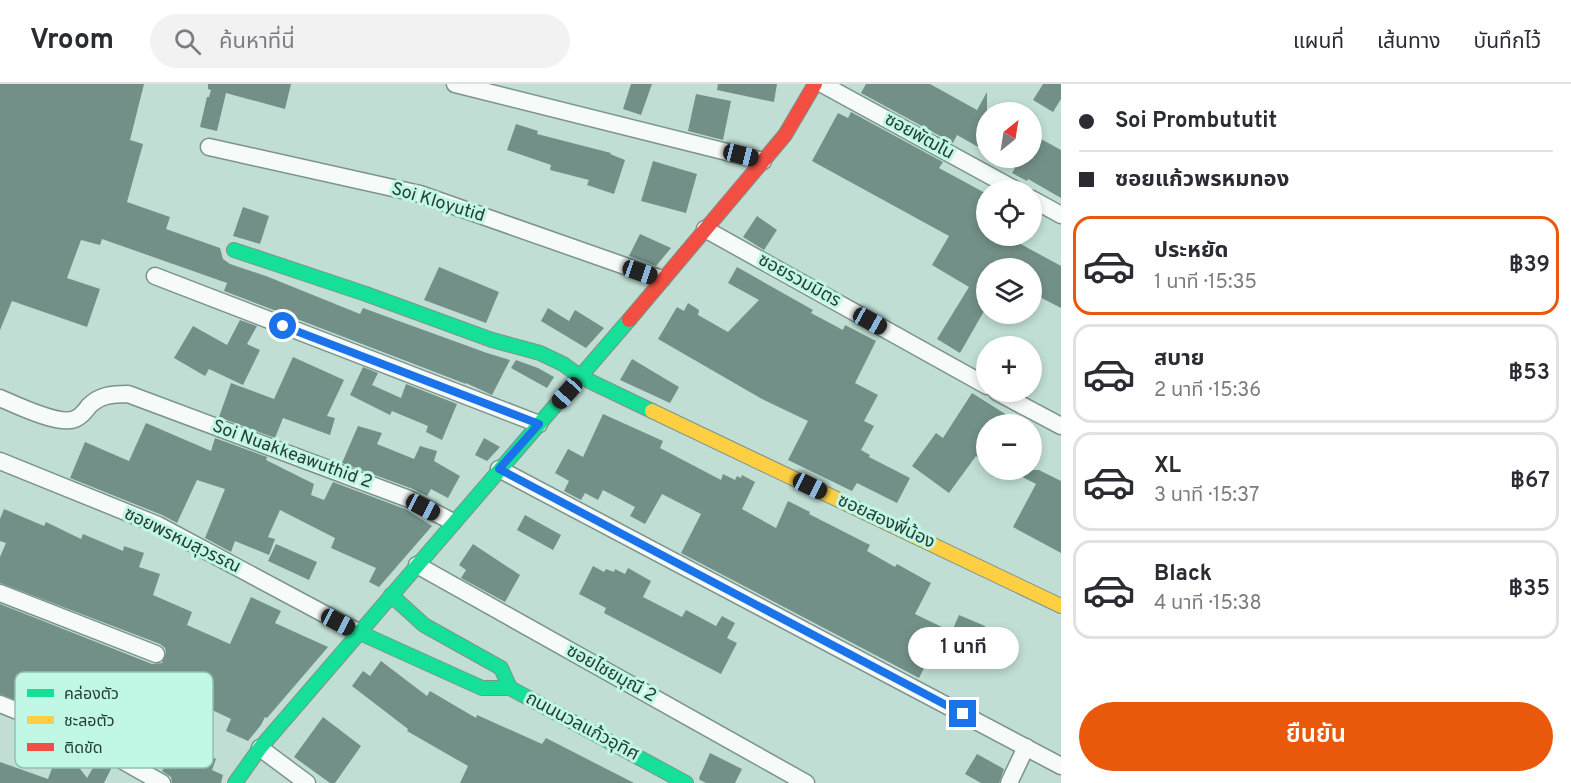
<!DOCTYPE html>
<html lang="th">
<meta charset="utf-8">
<style>
:root{--surface:#fff;--page:#f2f2f3;--text:#2b2b33;--muted:#7c7c81;--line:#e1e1e2;--accent:#ea580c}
body{margin:0;font-family:Overpass,"Noto Sans Thai",sans-serif;background:var(--page);color:var(--text);height:100vh;display:flex;flex-direction:column;font-size:22px;white-space:nowrap}
*{box-sizing:border-box;margin:0}
p{font-size:20px;color:var(--muted)}
.icon{flex:none;width:33px;height:33px;fill:none;stroke:currentColor;stroke-width:2;stroke-linecap:round;stroke-linejoin:round}
.map{position:relative;flex:1;overflow:hidden}
.side{display:flex;flex-direction:column;background:var(--surface);width:510px}
.side>*{flex:none}
.hud{display:grid;align-content:center;height:132px;padding:0 18px;background:var(--surface)}
.needle{width:39px;rotate:30deg}
.buttons{position:absolute;left:976px;top:18px;display:grid;gap:12px}
.buttons a{display:grid;place-items:center;width:66px;height:66px;border-radius:50%;background:var(--surface);box-shadow:0 3px 9px #0003;font-size:30px}
.end{position:absolute;width:27px;height:27px;margin:-14px;border:8px solid #1a73e8;background:#fff;box-shadow:0 0 0 3px #fff}
.from{border-radius:50%}
.bubble{position:absolute;height:42px;border-radius:21px;background:var(--surface);box-shadow:0 3px 9px #0003;font-size:20px;font-weight:600;line-height:42px;text-align:center}
.car{position:absolute;width:18px;height:36px;margin:-18px -9px;border-radius:8px;box-shadow:0 0 4px 2px #0007;background:linear-gradient(#222 24%,#8ab4d8 0 40%,#222 0 76%,#8ab4d8 0 86%,#222 0)}
.hud b{display:flex;align-items:center;gap:21px;height:57px;font-size:22px}
.hud b+b{border-top:2px solid var(--line)}
.hud i{width:15px;height:15px;background:var(--text)}
ul{padding:0;list-style:none}
li{display:flex;align-items:center;gap:18px;height:99px;margin:0 12px 9px;padding:0 6px;border:3px solid var(--line);border-radius:18px}
li div{flex:1}
li b{display:block;font-size:22px}
li em{font-style:normal;font-weight:600}
li.selected{border-color:var(--accent)}
li>.icon{width:54px;height:54px;stroke-width:1.5}
.action{display:flex;gap:12px;margin-top:auto;padding:12px 18px}
.action a{flex:1;height:69px;border-radius:36px;background:var(--accent);color:#fff;font-size:24px;font-weight:600;line-height:69px;text-align:center}
header{display:flex;align-items:center;gap:36px;box-sizing:border-box;height:84px;padding:0 30px;background:var(--surface);border-bottom:2px solid var(--line)}
header strong{font-size:28px}
nav{display:flex;gap:33px;margin-inline-start:auto;font-size:21px}
.search{width:420px;height:54px;background:var(--page);display:flex;align-items:center;gap:15px;box-sizing:border-box;padding:0 21px;border-radius:33px;color:var(--muted);font-size:22px}
main{display:flex;flex:1;min-height:0}
.map>svg:first-child{display:block}
</style>
<header>
<strong>Vroom</strong>
<div class="search"><svg class="icon" aria-label="search" viewBox="0 0 24 24"><circle cx="10" cy="10" r="6"/><path d="M15 15l6 6"/></svg>ค้นหาที่นี่</div>
<nav><a>แผนที่</a><a>เส้นทาง</a><a>บันทึกไว้</a></nav>
</header>
<main>
<div class="map">
<svg width="1061" height="699" viewBox="0 0 1061 699">
<rect width="100%" height="100%" fill="#c0ded4"/>
<g fill="#729088">
<polygon points="0,0 144,0 130,56 143,60 127,118 170,133 166,145 220,164 223,175 230,180 266,192 360,230 363,224 487,269 510,276 492,311 466,299 466,300 224,207 227,199 102,155 100,161 81,156 67,194 100,205 87,243 12,217 0,246"/>
<polygon points="208,0 291,0 285,25 226,9 217,47 200,43 207,13 209,13 211,6 208,5"/>
<polygon points="631,0 652,0 641,31 623,25"/>
<polygon points="718,0 777,0 774,18 717,6"/>
<polygon points="866,0 930,0 977,26 987,8 987,68 957,51 953,59 861,9"/>
<polygon points="1043,0 1061,0 1061,15 1053,28 1033,16"/>
<polygon points="696,10 731,17 723,56 688,47"/>
<polygon points="851,28 943,78 939,84 987,110 987,152 1018,152 1015,157 1061,182 1061,224 1032,209 1032,184 987,184 987,222 960,269 937,255 969,203 932,181 949,152 812,77 838,29 848,34"/>
<polygon points="516,40 538,47 537,50 611,69 610,70 625,76 614,110 587,101 589,96 550,86 551,81 507,66"/>
<polygon points="1032,50 1061,66 1061,114 1028,95 1027,97 1012,89 1015,84 997,74 1032,74"/>
<polygon points="653,77 697,90 686,129 641,117"/>
<polygon points="243,123 269,132 260,160 233,152"/>
<polygon points="757,132 777,146 764,166 743,153"/>
<polygon points="640,150 671,164 656,182 629,172"/>
<polygon points="439,183 499,208 486,239 424,216"/>
<polygon points="737,183 813,226 811,229 843,246 845,241 876,257 855,299 878,311 864,337 874,342 861,366 870,371 869,373 910,394 897,419 857,399 852,407 788,376 808,337 762,315 658,255 677,223 684,227 688,219 699,226 698,231 728,248 759,216 728,199"/>
<polygon points="548,224 569,237 575,226 604,244 586,264 541,237"/>
<polygon points="240,236 257,242 247,260 260,266 243,301 209,285 205,292 174,274 193,242 227,261"/>
<polygon points="293,273 344,296 327,332 335,334 330,351 283,334 275,354 219,333 231,299 274,315"/>
<polygon points="632,275 679,303 670,319 620,296"/>
<polygon points="516,276 538,284 554,293 547,304 511,284"/>
<polygon points="363,283 378,289 372,301 401,314 406,300 457,320 442,356 426,348 428,342 392,327 390,331 350,311"/>
<polygon points="972,309 1021,340 987,340 987,379 976,372 949,409 912,382 936,349 943,354"/>
<polygon points="603,330 663,357 660,364 721,396 723,390 735,396 737,392 741,394 742,391 755,398 742,425 776,444 788,417 810,428 809,430 870,461 867,467 895,483 897,480 931,499 915,530 944,544 919,594 681,469 701,430 662,410 645,440 630,432 635,423 603,406 598,416 585,409 581,416 564,407 569,397 555,389 568,365 583,373"/>
<polygon points="146,339 211,367 215,354 267,373 266,376 314,400 311,411 324,416 333,398 405,425 432,442 379,503 369,498 376,484 331,464 335,454 280,426 268,453 275,455 269,471 235,457 231,468 205,454 225,405 197,396 177,439 162,431 70,394 85,358 129,377"/>
<polygon points="358,342 382,349 377,360 414,375 420,362 437,367 434,377 460,392 448,414 431,405 427,412 413,405 342,379"/>
<polygon points="484,354 500,363 487,377 475,371"/>
<polygon points="1009,386 1039,386 1061,397 1061,469 1013,443 1036,400"/>
<polygon points="4,425 44,442 46,438 81,455 83,450 123,467 124,462 144,469 139,483 160,490 153,511 192,528 187,541 230,560 251,513 281,527 275,539 328,563 267,634 265,633 261,641 248,657 226,647 231,635 166,604 131,669 107,656 132,609 84,588 65,635 0,610 0,520 152,580 162,579 166,569 165,564 160,560 0,499 0,473 6,459 0,457 0,435"/>
<polygon points="525,431 561,451 553,466 517,446"/>
<polygon points="276,460 317,478 309,496 268,477"/>
<polygon points="473,460 520,491 505,518 461,494 466,486 459,481"/>
<polygon points="593,482 604,488 606,485 614,488 615,485 625,490 628,484 651,497 643,513 682,533 686,526 716,542 722,532 735,539 727,554 737,559 721,590 604,529 606,524 579,510"/>
<polygon points="959,531 985,542 978,558 952,547"/>
<polygon points="381,577 427,612 430,607 476,634 477,631 542,660 546,654 634,699 460,699 468,682 407,647 408,645 352,602 363,587 370,592"/>
<polygon points="323,633 361,662 335,699 330,699 294,673"/>
<polygon points="195,665 216,675 212,686 223,691 221,699 172,699 171,693 162,687 172,670 189,680"/>
<polygon points="710,669 742,685 735,699 706,699 700,696 699,694"/>
<polygon points="977,670 1004,685 999,699 981,699 965,690"/>
<polygon points="65,674 75,678 87,694 98,675 112,683 104,699 0,699 0,678 48,695 55,676"/>
</g>
<g fill="none" stroke-linecap="round" stroke-linejoin="round">
<defs>
<g id="lane">
<polyline points="1000,262 1001,260"/>
<polyline points="979,298 987,285"/>
</g>
<g id="street">
<polyline points="455,0 763,77"/>
<polyline points="822,0 1016,106"/>
<polyline points="209,63 420,110 662,195"/>
<polyline points="1032,115 1061,131"/>
<polyline points="705,145 987,302"/>
<polyline points="155,192 539,340"/>
<polyline points="997,308 1061,342"/>
<path d="M0,314C16,321 60,342 75,335C82,332 85,327 89,322C100,311 112,310 128,310L409,415L453,438"/>
<polyline points="0,377 158,441 358,548"/>
<polyline points="499,385 1061,682"/>
<polyline points="417,481 806,699"/>
<polyline points="0,509 156,570"/>
<polyline points="0,620 77,651 162,699"/>
<polyline points="260,664 307,699"/>
<polyline points="1009,699 1026,663"/>
</g>
<g id="fast">
<polyline points="234,166 366,210 492,256 540,269 563,280 581,293 652,327"/>
<polyline points="391,511 424,541 501,584 510,604"/>
<polyline points="358,548 482,604 510,604 686,699"/>
<polyline points="235,699 260,664 629,236"/>
</g>
<polyline id="slow" points="652,327 1061,522"/>
<polyline id="jam" points="629,236 785,51 815,0"/>
</defs>
<use href="#lane" stroke="#7b938b" stroke-width="10"/>
<use href="#street" stroke="#7b938b" stroke-width="19"/>
<use href="#fast" stroke="#7b938b" stroke-width="16"/>
<use href="#slow" stroke="#7b938b" stroke-width="16"/>
<use href="#jam" stroke="#7b938b" stroke-width="16"/>
<use href="#lane" stroke="#f6faf9" stroke-width="8"/>
<use href="#street" stroke="#f6faf9" stroke-width="16"/>
<use href="#fast" stroke="#16e098" stroke-width="14"/>
<use href="#slow" stroke="#ffcf43" stroke-width="14"/>
<use href="#jam" stroke="#f24e42" stroke-width="14"/>
</g>
<g fill="none" stroke-linecap="round" stroke-linejoin="round">
<polyline stroke="#1a73e8" stroke-width="8" points="283,242 539,340 499,385 963,630"/>
</g>
<g text-anchor="middle" dominant-baseline="central" stroke-width="6" stroke-linejoin="round" paint-order="stroke">
<g font-size="18" fill="#263c35" stroke="#c0f8e5">
<text transform="translate(919 53) rotate(29)">ซอยพัฒโน</text>
<text transform="translate(438 119) rotate(17)">Soi Kloyutid</text>
<text transform="translate(799 197) rotate(29)">ซอยรวมมิตร</text>
<text transform="translate(292 371) rotate(20)">Soi Nuakkeawuthid 2</text>
<text transform="translate(886 438) rotate(25)">ซอยสองพี่น้อง</text>
<text transform="translate(182 457) rotate(26)">ซอยพรหมสุวรรณ</text>
<text transform="translate(611 590) rotate(29)">ซอยไชยมุณี 2</text>
<text transform="translate(582 643) rotate(28)">ถนนนวลแก้วอุทิศ</text>
</g>
</g>
<rect x="15" y="588" width="198" height="96" rx="9" fill="#c0f8e5" stroke="#92c0b0" stroke-width="1.5"/>
<rect x="27" y="605" width="27" height="8" fill="#16e098"/>
<rect x="27" y="632" width="27" height="8" fill="#ffcf43"/>
<rect x="27" y="659" width="27" height="8" fill="#f24e42"/>
<g font-size="16" fill="#263c35">
<text x="64" y="615">คล่องตัว</text>
<text x="64" y="642">ชะลอตัว</text>
<text x="64" y="669">ติดขัด</text>
</g>
</svg>
<div class="buttons">
<a><svg class="needle" viewBox="-14 -14 28 28"><path d="M0-13l5 13h-10z" fill="#e53935"/><path d="M0 13l5-13h-10z" fill="#7c7c81"/></svg></a>
<a><svg class="icon" aria-label="locate" viewBox="0 0 24 24"><circle cx="12" cy="12" r="6"/><path d="M12 2v4M12 18v4M2 12h4M18 12h4"/></svg></a>
<a><svg class="icon" aria-label="layers" viewBox="0 0 24 24"><path d="M12 4l9 5-9 5-9-5zM3 14l9 5 9-5"/></svg></a>
<a>+</a>
<a>−</a>
</div>
<i class="end from" style="left:283px;top:242px"></i>
<i class="end" style="left:963px;top:630px"></i>
<div class="bubble" style="left:908px;top:543px;width:111px">1 นาที</div>
<i class="car" style="left:741px;top:71px;rotate:104deg"></i>
<i class="car" style="left:640px;top:188px;rotate:109deg"></i>
<i class="car" style="left:870px;top:237px;rotate:119deg"></i>
<i class="car" style="left:567px;top:309px;rotate:222deg"></i>
<i class="car" style="left:810px;top:402px;rotate:116deg"></i>
<i class="car" style="left:423px;top:423px;rotate:118deg"></i>
<i class="car" style="left:338px;top:538px;rotate:118deg"></i>
</div>
<section class="side">
<div class="hud">
<b><i class="from"></i>Soi Prombututit</b>
<b><i></i>ซอยแก้วพรหมทอง</b>
</div>
<ul>
<li class="selected"><svg class="icon" aria-label="car" viewBox="0 0 24 24"><path d="M5 17H2v-5l4-1 3-4h7l3 4 3 1v5h-3M9 17h6M6 11h13"/><circle cx="7" cy="17" r="2"/><circle cx="17" cy="17" r="2"/></svg><div><b>ประหยัด</b><p>1 นาที · 15:35</p></div><em>฿39</em></li>
<li><svg class="icon" aria-label="car" viewBox="0 0 24 24"><path d="M5 17H2v-5l4-1 3-4h7l3 4 3 1v5h-3M9 17h6M6 11h13"/><circle cx="7" cy="17" r="2"/><circle cx="17" cy="17" r="2"/></svg><div><b>สบาย</b><p>2 นาที · 15:36</p></div><em>฿53</em></li>
<li><svg class="icon" aria-label="car" viewBox="0 0 24 24"><path d="M5 17H2v-5l4-1 3-4h7l3 4 3 1v5h-3M9 17h6M6 11h13"/><circle cx="7" cy="17" r="2"/><circle cx="17" cy="17" r="2"/></svg><div><b>XL</b><p>3 นาที · 15:37</p></div><em>฿67</em></li>
<li><svg class="icon" aria-label="car" viewBox="0 0 24 24"><path d="M5 17H2v-5l4-1 3-4h7l3 4 3 1v5h-3M9 17h6M6 11h13"/><circle cx="7" cy="17" r="2"/><circle cx="17" cy="17" r="2"/></svg><div><b>Black</b><p>4 นาที · 15:38</p></div><em>฿35</em></li>
</ul>
<div class="action"><a>ยืนยัน</a></div>
</section>
</main>
